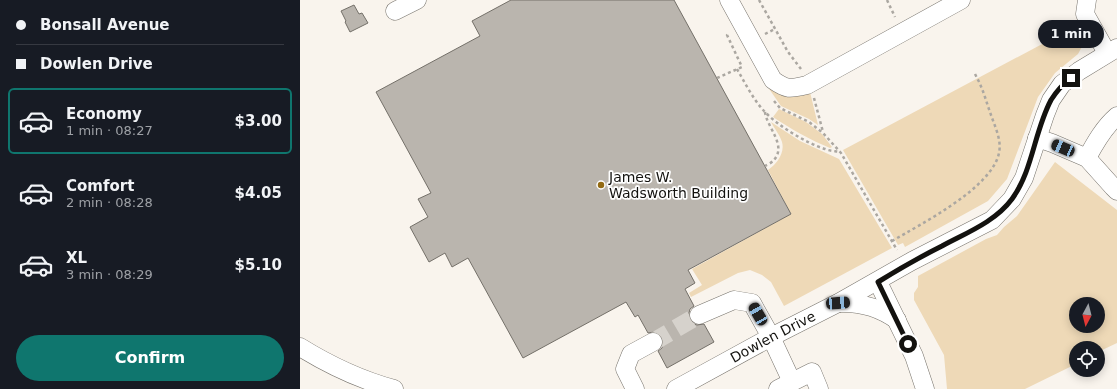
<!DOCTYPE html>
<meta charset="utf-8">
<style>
:root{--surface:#171b24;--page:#20242c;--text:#f1f3f6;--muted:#9ea1a6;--line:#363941;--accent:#0f766e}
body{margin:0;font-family:"DejaVu Sans",sans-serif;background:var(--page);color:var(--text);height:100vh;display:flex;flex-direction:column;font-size:15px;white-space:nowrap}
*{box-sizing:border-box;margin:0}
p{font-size:13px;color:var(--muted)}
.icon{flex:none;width:22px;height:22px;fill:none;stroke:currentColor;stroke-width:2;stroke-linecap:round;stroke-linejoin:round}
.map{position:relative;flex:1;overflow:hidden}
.panel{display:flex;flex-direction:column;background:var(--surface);width:300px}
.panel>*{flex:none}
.hud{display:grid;align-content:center;height:88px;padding:0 16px;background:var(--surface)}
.needle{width:26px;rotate:187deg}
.tools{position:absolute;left:769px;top:297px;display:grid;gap:8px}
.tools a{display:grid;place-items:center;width:36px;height:36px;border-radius:50%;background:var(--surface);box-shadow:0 2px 10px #0003;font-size:20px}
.end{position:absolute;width:18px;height:18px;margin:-9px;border:5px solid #13120f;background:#fff;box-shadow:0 0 0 2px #fff}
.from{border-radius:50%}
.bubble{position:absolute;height:28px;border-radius:14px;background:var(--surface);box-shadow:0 2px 10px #0003;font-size:13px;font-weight:700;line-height:28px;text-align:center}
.car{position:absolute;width:12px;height:24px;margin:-12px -6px;border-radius:5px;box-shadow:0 0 3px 1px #0007;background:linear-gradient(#222 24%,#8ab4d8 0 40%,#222 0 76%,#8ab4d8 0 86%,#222 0)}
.hud b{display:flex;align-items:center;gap:14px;height:38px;font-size:15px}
.hud b+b{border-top:1px solid var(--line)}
.hud i{width:10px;height:10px;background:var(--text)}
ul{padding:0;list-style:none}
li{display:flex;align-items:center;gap:12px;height:66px;margin:0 8px 6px;padding:0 8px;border:2px solid transparent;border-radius:6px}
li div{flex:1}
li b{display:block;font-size:15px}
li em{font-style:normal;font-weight:700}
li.selected{border-color:var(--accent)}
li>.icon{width:36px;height:36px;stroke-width:1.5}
.action{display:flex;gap:8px;margin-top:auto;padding:8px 16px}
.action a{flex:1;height:46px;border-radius:24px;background:var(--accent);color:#fff;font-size:16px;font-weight:700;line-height:46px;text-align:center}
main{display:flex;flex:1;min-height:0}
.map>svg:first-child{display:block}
</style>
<main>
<section class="panel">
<div class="hud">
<b><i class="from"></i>Bonsall Avenue</b>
<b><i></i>Dowlen Drive</b>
</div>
<ul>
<li class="selected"><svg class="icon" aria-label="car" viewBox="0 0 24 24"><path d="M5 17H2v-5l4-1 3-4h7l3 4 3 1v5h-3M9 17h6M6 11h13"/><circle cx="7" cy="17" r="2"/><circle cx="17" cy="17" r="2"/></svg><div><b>Economy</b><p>1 min · 08:27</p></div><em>$3.00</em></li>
<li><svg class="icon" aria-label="car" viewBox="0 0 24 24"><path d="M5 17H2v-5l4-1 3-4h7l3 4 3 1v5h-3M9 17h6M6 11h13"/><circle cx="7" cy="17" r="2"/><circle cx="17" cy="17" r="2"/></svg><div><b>Comfort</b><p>2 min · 08:28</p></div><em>$4.05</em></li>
<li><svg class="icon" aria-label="car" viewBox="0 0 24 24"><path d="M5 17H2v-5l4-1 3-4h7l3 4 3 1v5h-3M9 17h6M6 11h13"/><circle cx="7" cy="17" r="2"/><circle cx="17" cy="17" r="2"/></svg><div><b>XL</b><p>3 min · 08:29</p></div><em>$5.10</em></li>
</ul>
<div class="action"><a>Confirm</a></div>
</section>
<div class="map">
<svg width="817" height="389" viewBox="0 0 817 389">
<rect width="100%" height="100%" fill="#f9f4ed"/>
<g fill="#eed9b7" fill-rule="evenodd">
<polygon points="776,26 785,41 778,54 755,73 738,97 707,179 688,201 605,247 603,243 598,245 543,150"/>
<path d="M465,83C482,94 489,101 510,92L518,125L509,119L481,106Z"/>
<path d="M479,109L506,122L522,134L532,147L530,148C510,140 491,129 473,117Z"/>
<path d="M471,122L500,141L539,159L592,248L484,306L471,282L462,275L450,270L438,273L391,297L389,293L402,285L392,269L491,214L468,170C477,164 485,153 482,142C480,135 474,128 471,122Z"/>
<path d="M755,162L817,210V343L798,352V348H776V364L725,389H647L644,355L614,300V293L618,287V276L686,239L697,235L704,227L717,216ZM776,304H798V326H776Z"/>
</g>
<g fill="#bab5ae" stroke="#747069">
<polygon points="211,0 374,0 491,214 388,270 395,283 385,289 394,306 390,309 389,313 389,319 392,323 397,325 404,324 414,342 367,368 358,351 362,348 363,343 362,337 359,333 354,332 348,333 338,315 335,317 326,302 223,358 168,258 152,267 145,253 129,262 110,227 128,217 118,199 131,193 76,92 180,36 172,21"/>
<polygon points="54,5 59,14 62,13 68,23 50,32 45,22 46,21 41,11"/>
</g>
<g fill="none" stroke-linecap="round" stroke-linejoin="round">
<polyline stroke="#d6d2cc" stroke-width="18" stroke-dasharray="18 9" stroke-linecap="butt" points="353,342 399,315"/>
<defs>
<g id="minor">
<path d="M429,0L473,80C487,90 490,89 507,85L661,0"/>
<polyline points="787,0 785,14 807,53"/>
<polyline points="95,11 117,0"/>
<polyline points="737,138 752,143 787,158 813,187 817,191"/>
<path d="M787,158C795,143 804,127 817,116"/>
<polyline points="578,282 614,356 625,389"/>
<path d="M539,303C561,302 579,307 597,320"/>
<polyline points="399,315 434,300 452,303 471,337 492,382"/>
<path d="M0,347C29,365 61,380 94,389"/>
<polyline points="335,389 325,369 331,354 353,342"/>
<path id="s1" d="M376,389L471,337L538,303L612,261L692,220L712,199L724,178L745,115L751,100L762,84L779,71L817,48"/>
<polyline points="478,389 512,372 519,389"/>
</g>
</defs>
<use href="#minor" stroke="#77736c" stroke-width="19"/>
<g stroke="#aba7a1" stroke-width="2.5" stroke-dasharray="3 3" stroke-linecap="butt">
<polyline points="459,0 488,52 501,69"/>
<polyline points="587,0 595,17"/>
<polyline points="465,34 475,29"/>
<path d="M437,69C445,83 453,99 464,111C478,126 506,143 525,149C530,151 535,151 540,152"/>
<polyline points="417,78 442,67 427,35 429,34"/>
<polyline points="514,98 523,132"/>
<polyline points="474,101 480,108 509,122 523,133 541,153 597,250"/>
<path d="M465,112C467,128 488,146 473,161C471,163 467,165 465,166"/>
<path d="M592,241C621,224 692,188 699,153C702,139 694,125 690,112C687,104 685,96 682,89C680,83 677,78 674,72"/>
</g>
<use href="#minor" stroke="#fff" stroke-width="18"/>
</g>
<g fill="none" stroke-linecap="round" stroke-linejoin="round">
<path stroke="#13120f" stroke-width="5" d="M608,344L578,282C599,269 620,257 642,246C666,233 695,222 712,199C733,170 734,132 751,100C756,92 763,84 771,78"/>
</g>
<circle fill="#936a13" stroke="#fff" stroke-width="1.5" cx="301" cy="185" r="4"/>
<g text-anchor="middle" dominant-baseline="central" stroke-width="3.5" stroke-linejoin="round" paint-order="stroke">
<g font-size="14" fill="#13120f" stroke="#fff" text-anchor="start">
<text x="309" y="177">James W.<tspan x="309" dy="16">Wadsworth Building</tspan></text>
</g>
<g font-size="14" fill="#13120f" stroke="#fff">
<text stroke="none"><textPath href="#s1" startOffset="110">Dowlen Drive</textPath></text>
</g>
</g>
</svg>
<div class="tools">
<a><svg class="needle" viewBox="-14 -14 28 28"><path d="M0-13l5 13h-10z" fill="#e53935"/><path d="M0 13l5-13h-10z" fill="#9ea1a6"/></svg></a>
<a><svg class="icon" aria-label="locate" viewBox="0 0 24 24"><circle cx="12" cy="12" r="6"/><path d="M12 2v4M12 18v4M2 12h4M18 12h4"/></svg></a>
</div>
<i class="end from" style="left:608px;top:344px"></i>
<i class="end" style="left:771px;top:78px"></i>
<div class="bubble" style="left:738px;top:20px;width:66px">1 min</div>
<i class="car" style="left:763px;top:148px;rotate:293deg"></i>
<i class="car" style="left:538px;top:303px;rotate:86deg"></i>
<i class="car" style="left:458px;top:314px;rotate:330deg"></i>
</div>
</main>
